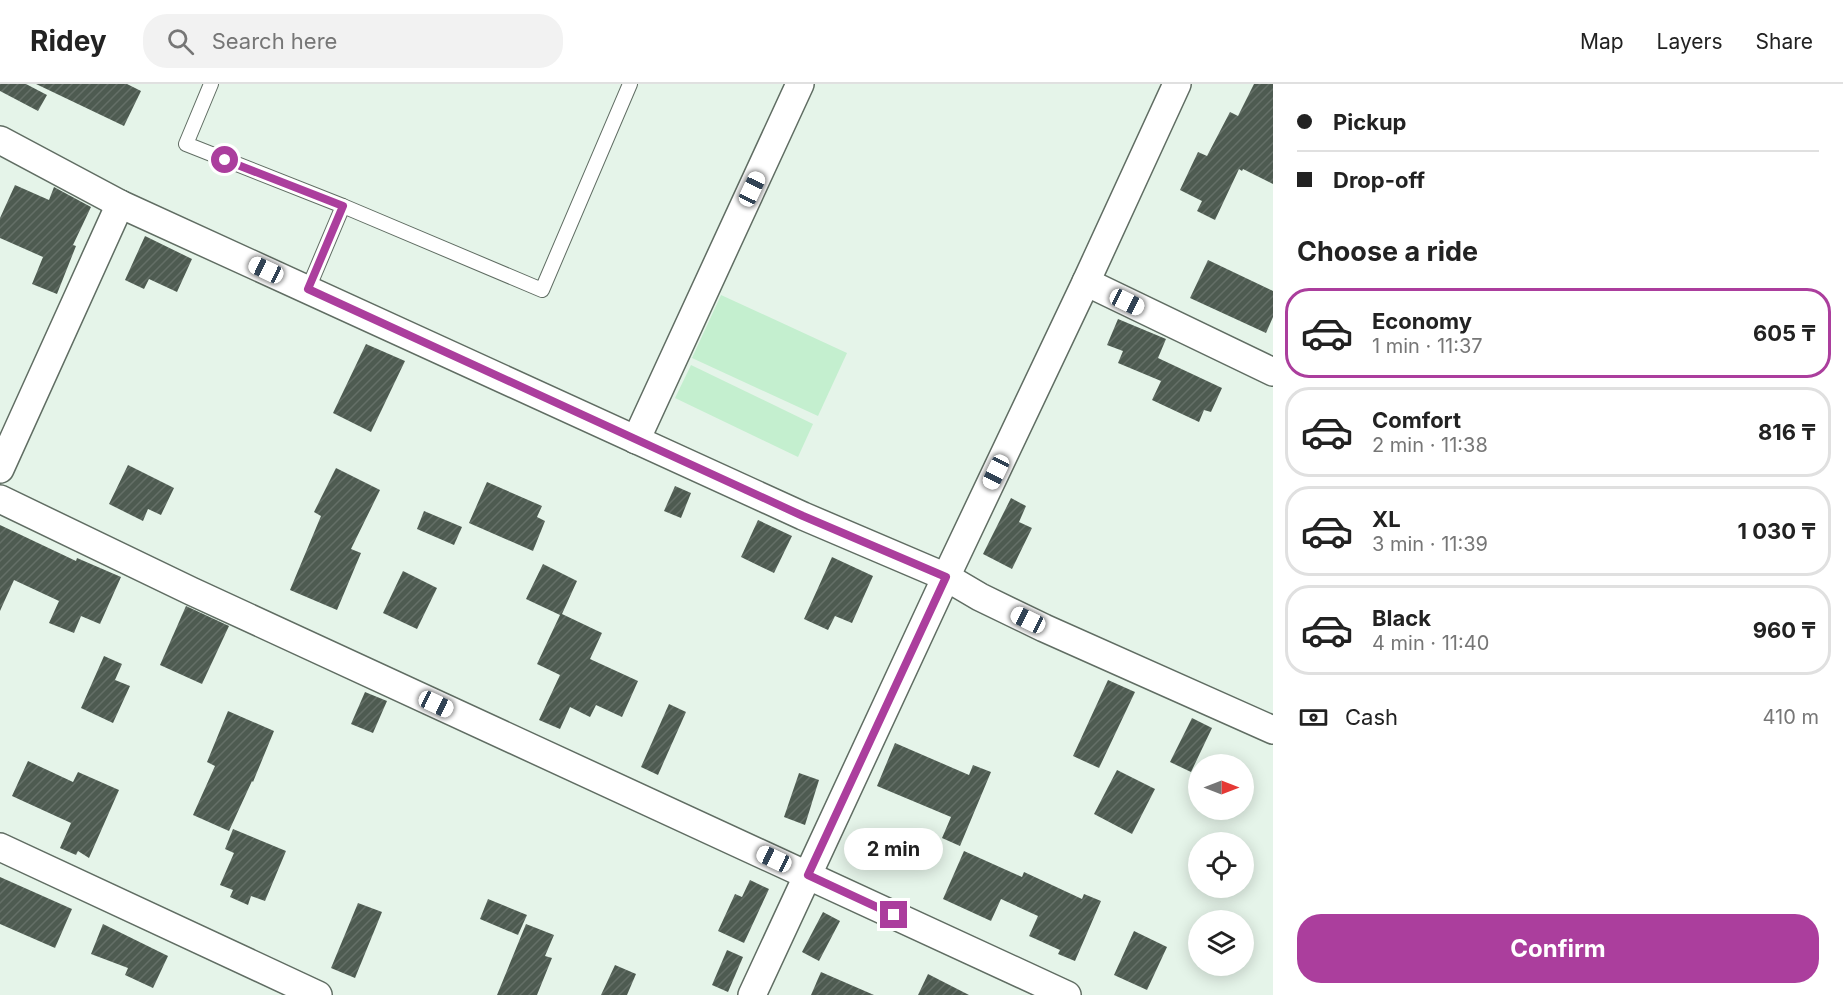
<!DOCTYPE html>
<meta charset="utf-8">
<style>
:root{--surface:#fff;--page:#f2f2f2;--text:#222;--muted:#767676;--line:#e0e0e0;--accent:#ab3e9d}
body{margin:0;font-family:Inter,sans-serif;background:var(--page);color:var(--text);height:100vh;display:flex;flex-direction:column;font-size:22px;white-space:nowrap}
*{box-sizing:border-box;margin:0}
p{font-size:20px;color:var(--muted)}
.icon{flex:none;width:33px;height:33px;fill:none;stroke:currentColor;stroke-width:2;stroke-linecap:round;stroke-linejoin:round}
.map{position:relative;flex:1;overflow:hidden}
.side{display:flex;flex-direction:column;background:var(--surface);width:570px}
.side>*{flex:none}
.guide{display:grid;align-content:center;height:132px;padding:0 24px;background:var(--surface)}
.needle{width:39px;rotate:90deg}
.fabs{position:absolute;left:1188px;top:670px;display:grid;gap:12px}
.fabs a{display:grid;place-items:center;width:66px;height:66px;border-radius:50%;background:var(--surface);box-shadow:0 3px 15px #0003;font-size:30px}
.end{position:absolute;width:27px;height:27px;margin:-14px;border:8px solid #ab3e9d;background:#fff;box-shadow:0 0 0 3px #fff}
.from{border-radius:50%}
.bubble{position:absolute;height:42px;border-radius:21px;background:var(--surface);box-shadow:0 3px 15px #0003;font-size:20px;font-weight:700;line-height:42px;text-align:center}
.car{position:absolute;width:18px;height:36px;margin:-18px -9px;border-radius:8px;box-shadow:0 0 4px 2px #0007;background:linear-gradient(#fff 24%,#345 0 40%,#fff 0 76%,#345 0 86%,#fff 0)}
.guide b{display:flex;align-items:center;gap:21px;height:57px;font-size:22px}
.guide b+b{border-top:2px solid var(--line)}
.guide i{width:15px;height:15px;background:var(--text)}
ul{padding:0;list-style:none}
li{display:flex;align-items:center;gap:18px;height:90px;margin:0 12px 9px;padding:0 12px;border:3px solid var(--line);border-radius:24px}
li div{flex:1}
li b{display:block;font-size:22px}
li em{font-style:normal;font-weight:700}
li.current{border-color:var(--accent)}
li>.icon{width:54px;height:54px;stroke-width:1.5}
h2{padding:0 24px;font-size:27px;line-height:72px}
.pay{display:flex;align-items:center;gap:15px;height:66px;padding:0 24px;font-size:22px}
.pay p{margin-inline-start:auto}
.button{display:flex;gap:12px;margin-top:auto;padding:12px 24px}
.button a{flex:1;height:69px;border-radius:24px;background:var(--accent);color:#fff;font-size:24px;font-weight:700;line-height:69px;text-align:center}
header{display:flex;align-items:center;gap:36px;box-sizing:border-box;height:84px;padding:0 30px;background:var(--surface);border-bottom:2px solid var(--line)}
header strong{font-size:28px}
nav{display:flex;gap:33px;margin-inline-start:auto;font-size:21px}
.search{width:420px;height:54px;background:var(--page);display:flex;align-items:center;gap:15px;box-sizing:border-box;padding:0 21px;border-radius:24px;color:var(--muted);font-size:22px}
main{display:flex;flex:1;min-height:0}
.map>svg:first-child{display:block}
</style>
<header>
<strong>Ridey</strong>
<div class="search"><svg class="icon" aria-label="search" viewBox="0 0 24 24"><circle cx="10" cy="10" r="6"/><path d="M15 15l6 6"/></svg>Search here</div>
<nav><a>Map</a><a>Layers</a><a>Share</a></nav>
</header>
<main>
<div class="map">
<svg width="1273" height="911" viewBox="0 0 1273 911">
<defs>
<pattern id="building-hatch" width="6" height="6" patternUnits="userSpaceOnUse" patternTransform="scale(1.5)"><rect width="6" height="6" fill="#4e5b51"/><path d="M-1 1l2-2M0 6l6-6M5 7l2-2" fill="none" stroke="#646f67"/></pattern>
</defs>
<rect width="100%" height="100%" fill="#e5f4e9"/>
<g fill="#c4efcf">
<polygon points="721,211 847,269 818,332 692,274"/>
<polygon points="691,281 813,340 798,373 675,314"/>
</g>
<g fill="url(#building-hatch)">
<polygon points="0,0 26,0 47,11 38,27 0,7"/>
<polygon points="36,0 127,0 141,7 124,42"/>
<polygon points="1254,0 1273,0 1273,100 1243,85 1242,87 1239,85 1215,136 1197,127 1202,117 1180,106 1198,68 1207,72 1230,28 1238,32"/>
<polygon points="15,101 49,116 54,103 91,123 73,161 76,162 57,210 32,200 43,173 0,154 0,134"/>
<polygon points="145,152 192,175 177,208 149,195 144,205 125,196"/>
<polygon points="1208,176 1273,207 1273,233 1266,249 1190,214"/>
<polygon points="1118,235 1166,255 1158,274 1222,304 1211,328 1204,326 1199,338 1152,316 1161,297 1118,279 1123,267 1107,261"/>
<polygon points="366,260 405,277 371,348 333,329"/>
<polygon points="128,381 174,404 161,431 148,425 143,437 109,420"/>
<polygon points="336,384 380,406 351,465 361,469 337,526 290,506 321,432 314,428"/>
<polygon points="487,398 542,422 537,433 545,437 533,467 469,439"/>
<polygon points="675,402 691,409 681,434 664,427"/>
<polygon points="1011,414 1026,422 1019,438 1032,444 1012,485 983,470"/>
<polygon points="424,427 462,443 454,461 417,445"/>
<polygon points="758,436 792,452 774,489 741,473"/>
<polygon points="0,441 76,477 77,474 121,493 100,540 81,532 74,549 49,539 59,517 14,496 0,527"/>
<polygon points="832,473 873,492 852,539 835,532 828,546 804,535"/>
<polygon points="543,480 577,497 562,530 602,549 590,575 638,597 622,633 596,621 590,633 570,623 560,645 539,636 560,591 537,580 560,531 526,515"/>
<polygon points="403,487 437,504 417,545 383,529"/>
<polygon points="186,522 229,542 202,600 160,581"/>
<polygon points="104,572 122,580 115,596 130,602 113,639 81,624"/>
<polygon points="1108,596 1135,608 1099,684 1073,672"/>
<polygon points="365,608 387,617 373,649 351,640"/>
<polygon points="669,620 686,628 658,691 641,683"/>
<polygon points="228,627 274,647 253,698 252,697 229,747 193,731 215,682 207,678"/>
<polygon points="1192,634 1212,644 1191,688 1170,678"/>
<polygon points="895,659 969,691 973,681 991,688 960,762 942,754 951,733 877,702"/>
<polygon points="28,677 73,698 78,688 119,706 89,774 78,767 76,771 60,764 71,739 12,712"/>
<polygon points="1117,686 1155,705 1132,750 1094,730"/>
<polygon points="799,689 819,696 805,741 784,733"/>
<polygon points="233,745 286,767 265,817 251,812 248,821 230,813 233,806 220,801 234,769 225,765"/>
<polygon points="964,767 1022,793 1024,788 1082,815 1084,810 1101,817 1075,877 1058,870 1060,866 1029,852 1038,832 1001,815 991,837 943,815"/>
<polygon points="0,793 72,825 55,864 0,840"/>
<polygon points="750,796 769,805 744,859 718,847 735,810 742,813"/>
<polygon points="488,815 527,831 518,851 480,835"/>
<polygon points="358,819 382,828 355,894 331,884"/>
<polygon points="823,828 840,837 819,877 802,868"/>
<polygon points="103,840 168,872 153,904 125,891 128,884 91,870"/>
<polygon points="526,840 554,851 545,872 552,874 537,911 497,911"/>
<polygon points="1134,847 1167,863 1147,906 1114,891"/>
<polygon points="727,866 743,873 728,908 712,901"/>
<polygon points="615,881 636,890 627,911 601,911"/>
<polygon points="821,888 874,911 811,911"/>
<polygon points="928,890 969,911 918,911"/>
</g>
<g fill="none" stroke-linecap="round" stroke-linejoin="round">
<defs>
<g id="service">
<polyline points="211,0 186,60 343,122 542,206 630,0"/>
<polyline points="308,205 343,122"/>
</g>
<g id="minor">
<polyline points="0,56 120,120 803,432 946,493 980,513 1044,544 1273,646"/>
<polyline points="1086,198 1273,288"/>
<polyline points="636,356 800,0"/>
<polyline points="0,385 120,120"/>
<polyline points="0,415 191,507 1067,911"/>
<polyline points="0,763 318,911"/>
<polyline points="752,911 946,493 1086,198 1177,0"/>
</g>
</defs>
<use href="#service" stroke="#606d63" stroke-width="16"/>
<use href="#minor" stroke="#606d63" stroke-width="30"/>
<use href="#service" stroke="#fff" stroke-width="14"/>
<use href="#minor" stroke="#fff" stroke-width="27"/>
</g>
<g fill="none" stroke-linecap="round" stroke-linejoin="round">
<polyline stroke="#ab3e9d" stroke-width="8" points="225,76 343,122 308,205 803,432 946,493 808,791 894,831"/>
</g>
</svg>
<div class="fabs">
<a><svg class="needle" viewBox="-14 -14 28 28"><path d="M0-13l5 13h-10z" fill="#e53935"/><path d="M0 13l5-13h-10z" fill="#767676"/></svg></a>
<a><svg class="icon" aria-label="locate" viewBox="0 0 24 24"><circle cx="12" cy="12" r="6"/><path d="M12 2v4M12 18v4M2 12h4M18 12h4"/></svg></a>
<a><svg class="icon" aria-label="layers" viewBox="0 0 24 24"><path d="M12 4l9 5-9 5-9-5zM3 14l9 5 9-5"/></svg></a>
</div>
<i class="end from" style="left:225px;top:76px"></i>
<i class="end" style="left:894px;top:831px"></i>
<div class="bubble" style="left:844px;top:744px;width:99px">2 min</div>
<i class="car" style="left:752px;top:105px;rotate:25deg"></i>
<i class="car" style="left:266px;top:186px;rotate:295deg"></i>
<i class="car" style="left:1127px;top:218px;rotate:116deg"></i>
<i class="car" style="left:996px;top:388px;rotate:206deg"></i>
<i class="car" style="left:1028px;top:536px;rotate:296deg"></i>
<i class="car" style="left:436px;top:620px;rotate:115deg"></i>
<i class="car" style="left:774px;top:775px;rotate:295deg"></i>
</div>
<section class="side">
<div class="guide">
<b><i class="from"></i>Pickup</b>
<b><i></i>Drop-off</b>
</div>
<h2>Choose a ride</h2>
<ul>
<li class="current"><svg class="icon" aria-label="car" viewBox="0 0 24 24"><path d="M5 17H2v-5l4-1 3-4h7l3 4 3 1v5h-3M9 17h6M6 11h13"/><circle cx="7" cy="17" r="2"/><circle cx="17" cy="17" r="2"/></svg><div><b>Economy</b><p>1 min · 11:37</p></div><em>605 ₸</em></li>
<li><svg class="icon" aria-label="car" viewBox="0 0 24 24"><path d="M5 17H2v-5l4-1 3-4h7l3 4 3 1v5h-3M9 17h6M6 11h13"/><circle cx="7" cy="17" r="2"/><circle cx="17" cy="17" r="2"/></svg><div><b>Comfort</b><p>2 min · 11:38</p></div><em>816 ₸</em></li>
<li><svg class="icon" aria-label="car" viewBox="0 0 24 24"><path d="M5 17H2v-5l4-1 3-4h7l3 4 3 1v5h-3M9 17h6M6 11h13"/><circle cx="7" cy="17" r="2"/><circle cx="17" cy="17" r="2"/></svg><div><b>XL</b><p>3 min · 11:39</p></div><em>1 030 ₸</em></li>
<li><svg class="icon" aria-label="car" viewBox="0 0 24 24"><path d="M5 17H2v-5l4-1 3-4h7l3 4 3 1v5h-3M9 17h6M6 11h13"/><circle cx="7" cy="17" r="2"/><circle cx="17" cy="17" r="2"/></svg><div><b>Black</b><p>4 min · 11:40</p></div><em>960 ₸</em></li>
</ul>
<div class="pay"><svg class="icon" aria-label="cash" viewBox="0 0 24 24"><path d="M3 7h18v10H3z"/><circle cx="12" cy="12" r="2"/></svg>Cash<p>410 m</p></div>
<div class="button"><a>Confirm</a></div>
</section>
</main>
